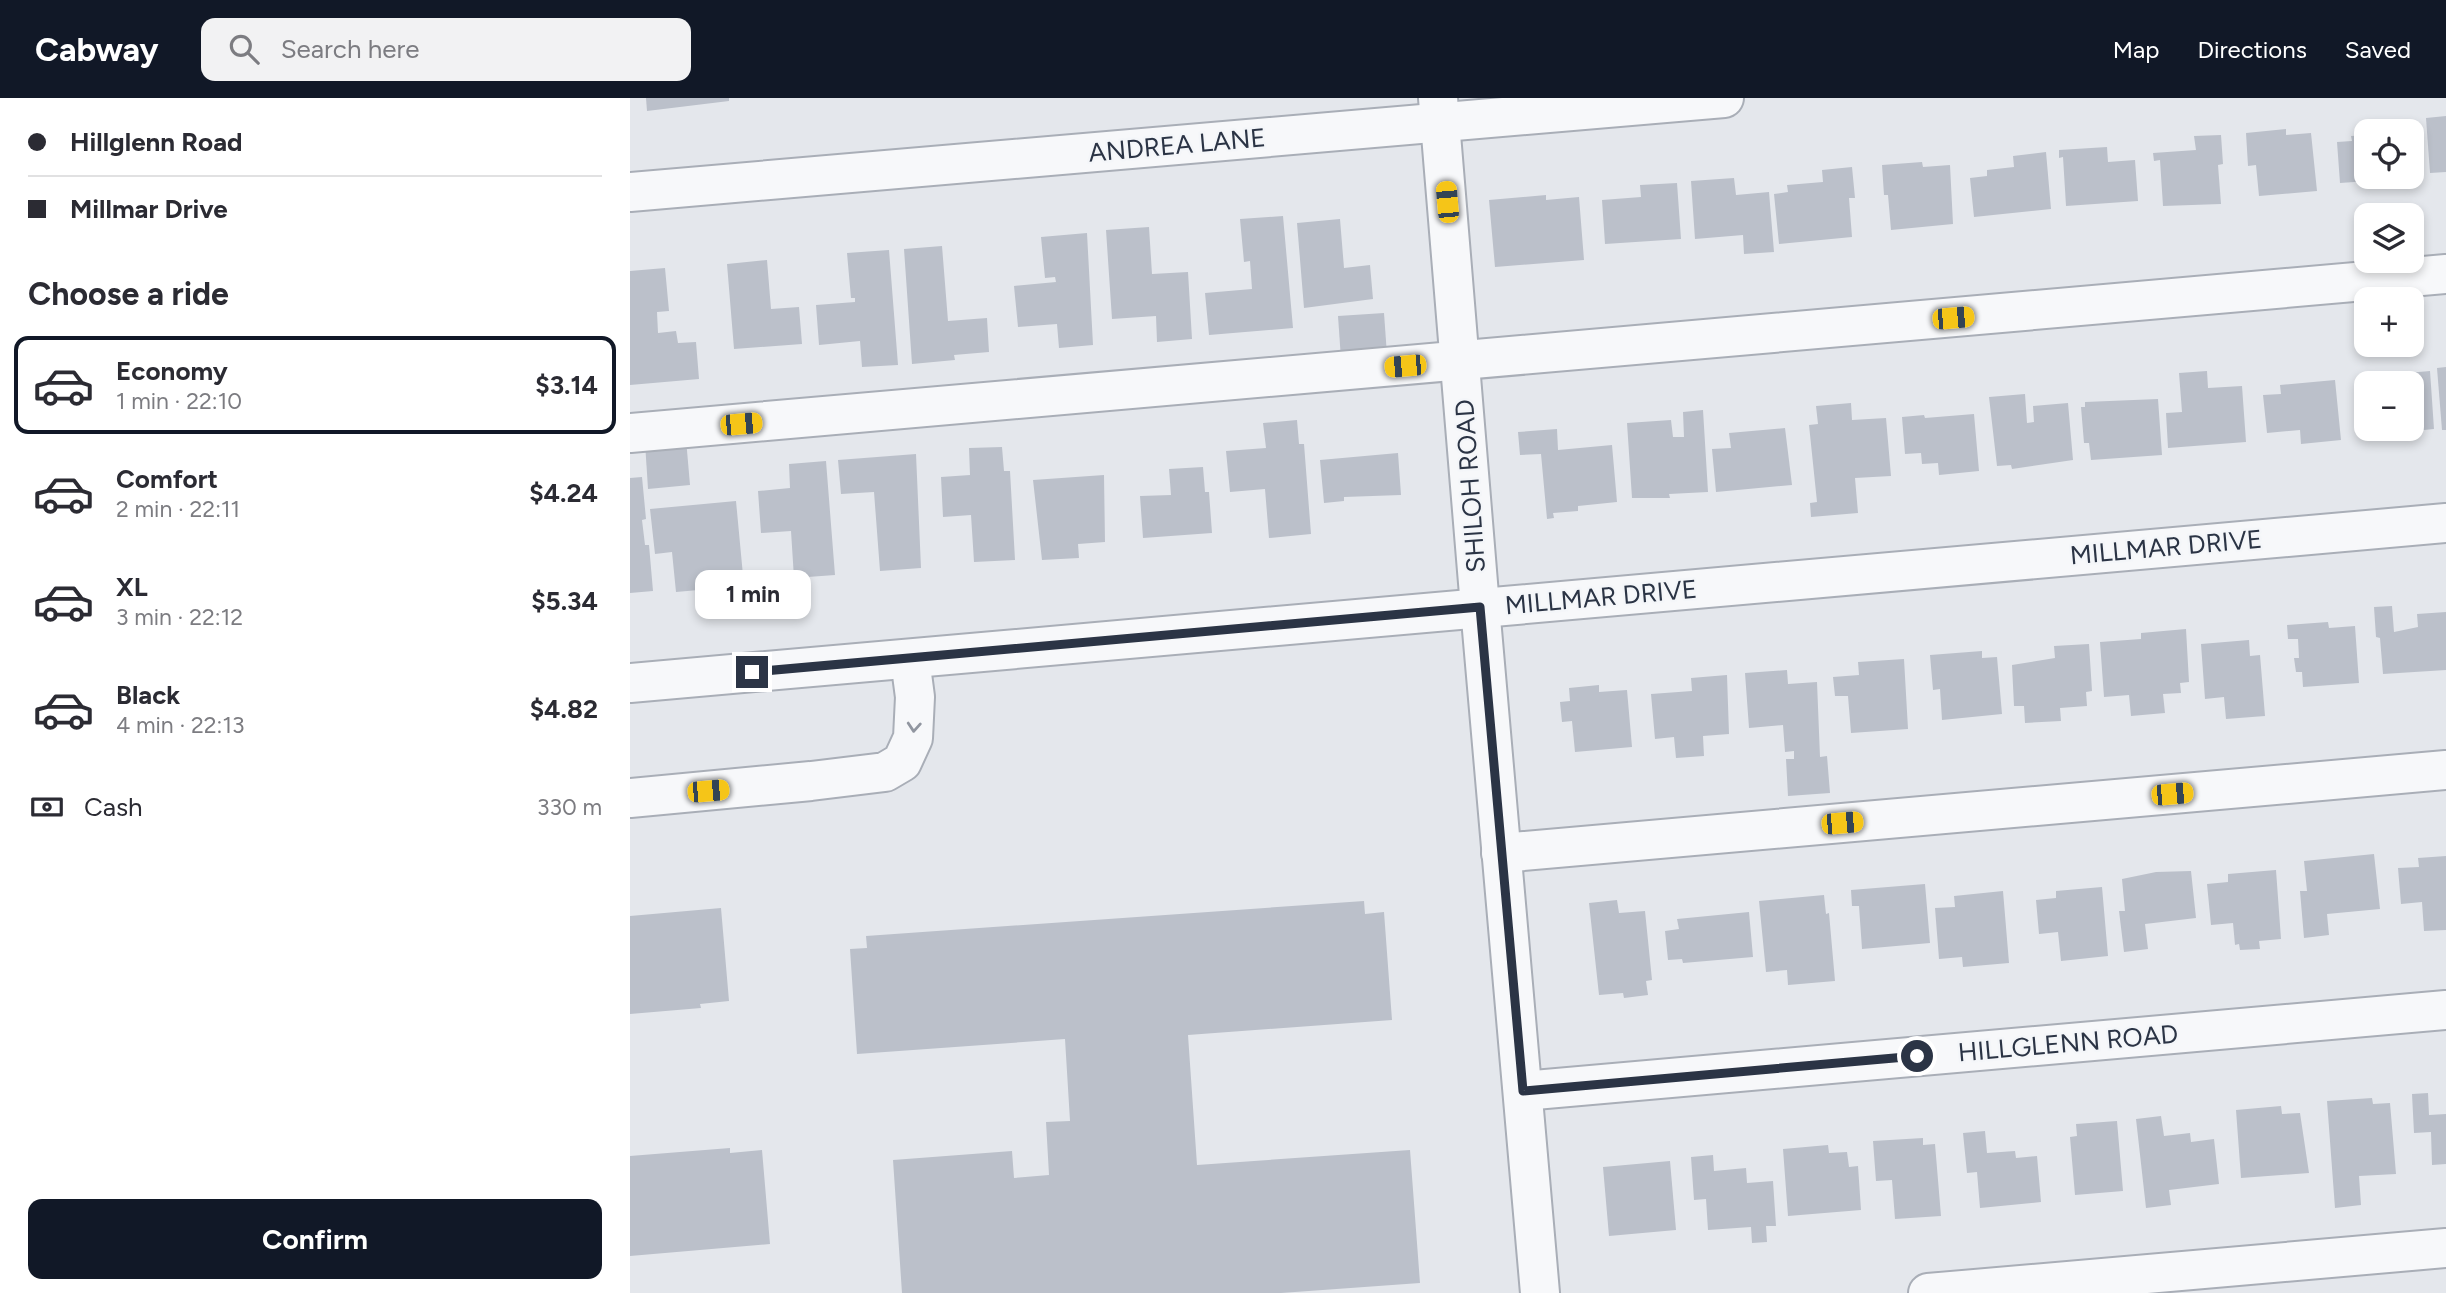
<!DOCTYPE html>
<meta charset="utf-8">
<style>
:root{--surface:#fff;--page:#f2f2f3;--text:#2b2b33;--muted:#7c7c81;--line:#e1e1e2;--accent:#111827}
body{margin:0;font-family:Figtree,sans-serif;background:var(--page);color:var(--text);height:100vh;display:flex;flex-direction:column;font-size:26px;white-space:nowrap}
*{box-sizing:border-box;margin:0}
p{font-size:23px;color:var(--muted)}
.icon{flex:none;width:38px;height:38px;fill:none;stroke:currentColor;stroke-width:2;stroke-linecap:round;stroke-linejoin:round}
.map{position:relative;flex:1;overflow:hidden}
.panel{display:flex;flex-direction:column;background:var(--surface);width:630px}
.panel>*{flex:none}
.banner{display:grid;align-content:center;height:154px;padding:0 28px;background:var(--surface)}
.fabs{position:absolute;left:1724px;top:21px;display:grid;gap:14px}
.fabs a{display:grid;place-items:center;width:70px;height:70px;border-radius:14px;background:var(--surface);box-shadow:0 4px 10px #0003;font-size:35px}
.end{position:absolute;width:32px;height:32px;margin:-16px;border:9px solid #2b3445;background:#fff;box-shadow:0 0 0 4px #fff}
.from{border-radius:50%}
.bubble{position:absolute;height:49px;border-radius:14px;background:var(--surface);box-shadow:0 4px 10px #0003;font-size:23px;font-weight:700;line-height:49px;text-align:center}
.car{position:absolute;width:21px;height:42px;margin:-21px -10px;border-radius:9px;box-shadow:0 0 5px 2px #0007;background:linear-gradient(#f5c518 24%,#345 0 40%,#f5c518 0 76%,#345 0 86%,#f5c518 0)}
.banner b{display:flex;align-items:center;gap:24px;height:66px;font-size:26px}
.banner b+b{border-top:2px solid var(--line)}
.banner i{width:18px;height:18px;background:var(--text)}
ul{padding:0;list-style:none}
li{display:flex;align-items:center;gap:21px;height:98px;margin:0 14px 10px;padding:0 14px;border:4px solid transparent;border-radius:14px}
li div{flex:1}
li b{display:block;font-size:26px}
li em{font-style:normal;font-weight:700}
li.active{border-color:var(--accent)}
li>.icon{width:63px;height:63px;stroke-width:1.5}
h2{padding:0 28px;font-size:32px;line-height:84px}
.pay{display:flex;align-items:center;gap:18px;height:77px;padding:0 28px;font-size:26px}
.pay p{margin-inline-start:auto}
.button{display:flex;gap:14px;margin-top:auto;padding:14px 28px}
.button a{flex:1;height:80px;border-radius:14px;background:var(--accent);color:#fff;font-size:28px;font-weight:700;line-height:80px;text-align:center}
header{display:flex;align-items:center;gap:42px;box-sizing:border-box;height:98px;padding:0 35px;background:var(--accent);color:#fff}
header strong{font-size:33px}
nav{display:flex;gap:38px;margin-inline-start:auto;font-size:24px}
.search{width:490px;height:63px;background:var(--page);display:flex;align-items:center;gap:18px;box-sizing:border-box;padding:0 24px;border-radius:14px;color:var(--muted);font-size:26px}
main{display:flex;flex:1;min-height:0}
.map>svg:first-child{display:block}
</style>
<header>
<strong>Cabway</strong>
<div class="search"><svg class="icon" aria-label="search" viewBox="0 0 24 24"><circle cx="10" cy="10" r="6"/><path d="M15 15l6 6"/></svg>Search here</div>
<nav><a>Map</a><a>Directions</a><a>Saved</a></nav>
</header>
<main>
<section class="panel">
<div class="banner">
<b><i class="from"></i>Hillglenn Road</b>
<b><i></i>Millmar Drive</b>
</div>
<h2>Choose a ride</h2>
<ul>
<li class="active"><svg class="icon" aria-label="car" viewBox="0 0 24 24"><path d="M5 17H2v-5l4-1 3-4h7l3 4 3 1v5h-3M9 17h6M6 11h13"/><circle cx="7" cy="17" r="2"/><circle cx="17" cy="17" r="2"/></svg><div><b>Economy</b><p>1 min · 22:10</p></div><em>$3.14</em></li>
<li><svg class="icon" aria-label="car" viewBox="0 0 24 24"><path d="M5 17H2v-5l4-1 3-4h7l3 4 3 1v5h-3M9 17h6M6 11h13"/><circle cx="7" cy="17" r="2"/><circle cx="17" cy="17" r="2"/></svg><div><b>Comfort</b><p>2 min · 22:11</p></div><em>$4.24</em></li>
<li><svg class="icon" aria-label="car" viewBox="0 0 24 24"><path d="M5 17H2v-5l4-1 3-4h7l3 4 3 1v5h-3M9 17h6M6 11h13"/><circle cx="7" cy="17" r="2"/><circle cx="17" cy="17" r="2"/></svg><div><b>XL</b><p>3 min · 22:12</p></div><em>$5.34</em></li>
<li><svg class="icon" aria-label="car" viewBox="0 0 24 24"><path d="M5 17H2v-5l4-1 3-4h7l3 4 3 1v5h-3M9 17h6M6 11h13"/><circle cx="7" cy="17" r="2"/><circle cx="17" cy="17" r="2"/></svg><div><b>Black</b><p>4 min · 22:13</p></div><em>$4.82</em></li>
</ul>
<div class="pay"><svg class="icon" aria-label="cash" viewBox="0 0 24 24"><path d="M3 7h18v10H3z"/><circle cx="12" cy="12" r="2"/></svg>Cash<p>330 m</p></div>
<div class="button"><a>Confirm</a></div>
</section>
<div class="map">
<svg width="1816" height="1195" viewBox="0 0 1816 1195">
<rect width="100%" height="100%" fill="#e4e7ec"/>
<g fill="#bbc0ca">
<polygon points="16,0 99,0 99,3 17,13"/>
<polygon points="1816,18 1816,74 1800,75 1796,20"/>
<polygon points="1779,22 1780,33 1745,33 1745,24"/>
<polygon points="1656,31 1656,37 1681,35 1687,93 1629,98 1626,67 1618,68 1616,35"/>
<polygon points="1591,37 1593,66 1588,67 1591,106 1533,108 1530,62 1524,63 1523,55 1566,52 1564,38"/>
<polygon points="1736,37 1736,79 1766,79 1766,81 1710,85 1707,44 1722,43 1721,38"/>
<polygon points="1477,49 1478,64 1505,62 1508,103 1436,108 1433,59 1429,60 1429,52"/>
<polygon points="1416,54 1421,111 1344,119 1340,80 1357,78 1357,72 1384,69 1383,58"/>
<polygon points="1292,64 1293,69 1320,67 1323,126 1261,132 1258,97 1254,97 1252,67"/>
<polygon points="1222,69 1225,100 1219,100 1222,139 1149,146 1144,96 1158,94 1157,87 1193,84 1192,72"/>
<polygon points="1104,80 1106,97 1139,94 1144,154 1114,156 1113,137 1065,141 1061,83"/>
<polygon points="1047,85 1051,141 975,146 972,102 1011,99 1010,87"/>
<polygon points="916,97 916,102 949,99 954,162 865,169 859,102"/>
<polygon points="653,118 663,230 579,237 575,195 622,191 620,163 614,164 610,121"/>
<polygon points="710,121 714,170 740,167 743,201 674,210 667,125"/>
<polygon points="519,129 522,176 558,174 562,241 527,244 526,218 482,221 476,132"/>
<polygon points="457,135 463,247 429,250 427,226 388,229 384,188 426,184 425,179 415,180 411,139"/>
<polygon points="312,148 318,223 357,220 359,254 324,257 325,262 282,266 274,151"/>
<polygon points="259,152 268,267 232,269 230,243 189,247 186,207 225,204 225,200 221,200 217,155"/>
<polygon points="137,162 141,211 169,209 172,246 104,251 97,166"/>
<polygon points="35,170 39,213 27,214 28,235 46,233 48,245 66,244 69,281 0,287 0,173"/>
<polygon points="754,215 757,257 711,261 708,218"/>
<polygon points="1816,269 1816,332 1812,332 1807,270"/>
<polygon points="1577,273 1578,290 1612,288 1616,344 1538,350 1536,315 1552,314 1549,275"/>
<polygon points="1800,273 1804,331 1745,337 1745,334 1730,335 1728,295 1736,294 1736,331 1782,331 1782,285 1766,285 1766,276"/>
<polygon points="1705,282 1711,342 1671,346 1670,332 1637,335 1633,297 1651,296 1650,287"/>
<polygon points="1395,296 1397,325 1404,324 1403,308 1438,305 1443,362 1382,371 1381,367 1367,368 1359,299"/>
<polygon points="1528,301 1532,357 1461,362 1459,345 1454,345 1451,309 1455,309 1455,304"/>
<polygon points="1221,305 1222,322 1256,320 1261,378 1225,380 1228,415 1181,419 1180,405 1187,404 1179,327 1188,326 1186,308"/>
<polygon points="1073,312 1078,394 1039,396 1040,400 1002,400 997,325 1041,322 1043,339 1054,339 1053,314"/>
<polygon points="1344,316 1349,373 1309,377 1308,365 1292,366 1291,355 1275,356 1272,319 1294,317 1295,320"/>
<polygon points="667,322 669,346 674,346 681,436 639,440 635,391 600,394 596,353 636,350 633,325"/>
<polygon points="1155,330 1162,387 1086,394 1082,351 1101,350 1099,335"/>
<polygon points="927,331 928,352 982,347 987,404 948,408 948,413 923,415 924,420 917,421 911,356 890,357 888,334"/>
<polygon points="56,341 60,387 18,391 15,344"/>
<polygon points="372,349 374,373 380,373 385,462 344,464 341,417 313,419 311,379 340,377 339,350"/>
<polygon points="768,355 771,397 714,399 714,403 694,405 690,362"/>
<polygon points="286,356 291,470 250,473 244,394 211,396 208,362"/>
<polygon points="196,363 205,477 164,480 161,433 131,435 128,393 160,390 159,366"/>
<polygon points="573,369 575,394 579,394 582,435 513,440 510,398 541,397 539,371"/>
<polygon points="474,377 475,444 448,446 449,460 412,462 403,382"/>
<polygon points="12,379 16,421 12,422 15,447 19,447 23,493 0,495 0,380"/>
<polygon points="106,403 114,488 46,494 42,454 25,456 20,411"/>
<polygon points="1762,508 1764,534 1788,529 1787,516 1816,514 1816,572 1753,576 1750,540 1746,539 1744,509"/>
<polygon points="1698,524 1699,530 1725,528 1729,585 1673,589 1672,574 1666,574 1664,560 1669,560 1668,541 1658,541 1657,527"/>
<polygon points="1556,531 1559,584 1550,585 1551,595 1533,596 1535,615 1501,618 1499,597 1474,599 1470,544 1511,541 1511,535"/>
<polygon points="1619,542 1620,558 1630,557 1635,618 1596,621 1594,599 1575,601 1571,546"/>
<polygon points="1459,546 1462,593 1456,594 1457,608 1430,610 1431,623 1395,625 1394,608 1384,608 1382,567 1425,560 1424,548"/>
<polygon points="1352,553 1352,560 1367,559 1372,616 1312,622 1310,591 1303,592 1300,557"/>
<polygon points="1274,561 1278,631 1221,635 1218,598 1205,598 1203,579 1229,577 1228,564"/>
<polygon points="1157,572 1158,586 1187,584 1190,659 1197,658 1200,695 1158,698 1156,661 1164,661 1164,653 1155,654 1153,627 1119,630 1115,575"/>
<polygon points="1097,577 1099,636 1073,638 1074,658 1046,660 1044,639 1025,641 1021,596 1062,593 1061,580"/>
<polygon points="969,587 969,594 997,592 1002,649 945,654 942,623 932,624 930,604 940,603 939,590"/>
<polygon points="1744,756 1750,811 1697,816 1699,837 1674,840 1670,793 1677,793 1674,763"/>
<polygon points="1816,758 1816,832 1794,833 1792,804 1771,806 1768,770 1789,769 1788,760"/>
<polygon points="1646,772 1651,841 1629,843 1630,851 1610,852 1609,846 1605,847 1603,825 1581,827 1577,786 1598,784 1598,776"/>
<polygon points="1561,773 1566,820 1515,826 1518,851 1494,854 1489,813 1495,813 1492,781 1526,774"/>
<polygon points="1295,786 1300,845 1232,851 1229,808 1222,808 1221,792"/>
<polygon points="1472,789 1478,858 1431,863 1428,834 1409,836 1406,802 1426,800 1426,793"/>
<polygon points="1373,793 1379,865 1333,869 1332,859 1309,861 1305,810 1325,809 1324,798"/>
<polygon points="1194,797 1196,816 1199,815 1205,883 1158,887 1157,872 1136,874 1129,803"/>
<polygon points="987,802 989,815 1015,813 1022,882 1016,883 1018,897 994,900 993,895 969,897 959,805"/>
<polygon points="734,803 735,816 754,814 762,922 558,937 567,1067 780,1052 790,1185 651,1195 272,1195 263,1062 382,1053 384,1080 419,1077 416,1024 440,1023 435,941 227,956 220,851 237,850 236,838"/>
<polygon points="91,810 99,903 70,906 71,910 0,916 0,818"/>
<polygon points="1119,814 1123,859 1053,865 1052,861 1038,862 1035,833 1049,831 1047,821"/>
<polygon points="1798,995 1799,1017 1816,1016 1816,1066 1802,1067 1801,1034 1784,1035 1782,996"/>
<polygon points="1742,1000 1743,1006 1760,1005 1766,1076 1729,1078 1731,1107 1705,1110 1697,1003"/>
<polygon points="1651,1008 1652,1016 1670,1015 1679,1075 1611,1080 1606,1012"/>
<polygon points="1531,1018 1534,1038 1560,1035 1561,1044 1584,1041 1589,1086 1539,1092 1541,1107 1516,1110 1506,1021"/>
<polygon points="1487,1023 1493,1093 1445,1097 1440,1039 1447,1038 1446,1026"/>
<polygon points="1355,1033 1357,1055 1385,1053 1386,1060 1407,1058 1411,1104 1350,1110 1347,1074 1337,1075 1333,1035"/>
<polygon points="1293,1040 1293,1047 1305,1046 1311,1118 1265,1121 1262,1082 1246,1083 1243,1043"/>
<polygon points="1198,1047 1199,1055 1217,1054 1219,1069 1228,1068 1231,1112 1158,1118 1153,1051"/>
<polygon points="100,1050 100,1055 132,1052 140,1146 0,1158 0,1058"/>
<polygon points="1083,1057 1084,1073 1116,1070 1117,1085 1143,1083 1146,1128 1136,1128 1137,1144 1122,1145 1121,1129 1078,1132 1076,1101 1064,1102 1061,1059"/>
<polygon points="1040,1063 1046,1132 979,1138 973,1069"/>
</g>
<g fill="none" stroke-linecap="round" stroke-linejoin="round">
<defs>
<g id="minor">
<polyline points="808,0 850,509 910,1195"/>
<polyline points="0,94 1094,0"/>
<polyline points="0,335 1816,176"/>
<polyline points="0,585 1816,425"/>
<polyline points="0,700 181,683 255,674 272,664 283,640 285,599 280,561"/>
<polyline points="871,755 1816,672"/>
<polyline points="893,993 1816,912"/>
<polyline points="1298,1195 1816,1150"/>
</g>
</defs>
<use href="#minor" stroke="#a9aeb7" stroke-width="42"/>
<use href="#minor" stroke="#f7f8fa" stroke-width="38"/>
</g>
<defs><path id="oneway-chevron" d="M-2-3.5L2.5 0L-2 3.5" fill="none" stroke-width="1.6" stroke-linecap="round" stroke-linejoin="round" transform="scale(1.75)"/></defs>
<use stroke="#9196a0" href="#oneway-chevron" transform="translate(284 629) rotate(94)"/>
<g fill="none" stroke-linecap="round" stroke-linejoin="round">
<polyline stroke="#2b3445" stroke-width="9" points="122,574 850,509 893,993 1287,958"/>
</g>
<g text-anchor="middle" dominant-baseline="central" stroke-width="5" stroke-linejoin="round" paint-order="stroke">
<g font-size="26" fill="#2b3445" stroke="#f4f6f9">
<text transform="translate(547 47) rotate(-5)">ANDREA LANE</text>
<text transform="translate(840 388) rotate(-94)">SHILOH ROAD</text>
<text transform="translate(1536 449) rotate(-5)">MILLMAR DRIVE</text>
<text transform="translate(971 499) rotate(-5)">MILLMAR DRIVE</text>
<text transform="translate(1438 945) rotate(-5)">HILLGLENN ROAD</text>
</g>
</g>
</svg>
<div class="fabs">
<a><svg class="icon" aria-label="locate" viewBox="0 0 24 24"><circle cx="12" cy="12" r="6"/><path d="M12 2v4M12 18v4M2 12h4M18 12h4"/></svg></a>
<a><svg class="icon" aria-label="layers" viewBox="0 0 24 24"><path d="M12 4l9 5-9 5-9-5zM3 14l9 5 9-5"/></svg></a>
<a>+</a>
<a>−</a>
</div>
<i class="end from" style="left:1287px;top:958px"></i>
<i class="end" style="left:122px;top:574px"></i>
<div class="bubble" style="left:65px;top:472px;width:116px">1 min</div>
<i class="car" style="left:817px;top:104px;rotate:355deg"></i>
<i class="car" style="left:1323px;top:220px;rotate:85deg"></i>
<i class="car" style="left:775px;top:268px;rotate:265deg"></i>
<i class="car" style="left:111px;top:326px;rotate:85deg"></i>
<i class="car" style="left:78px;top:693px;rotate:85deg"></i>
<i class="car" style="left:1542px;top:696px;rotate:85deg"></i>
<i class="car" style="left:1212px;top:725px;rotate:85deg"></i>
</div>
</main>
